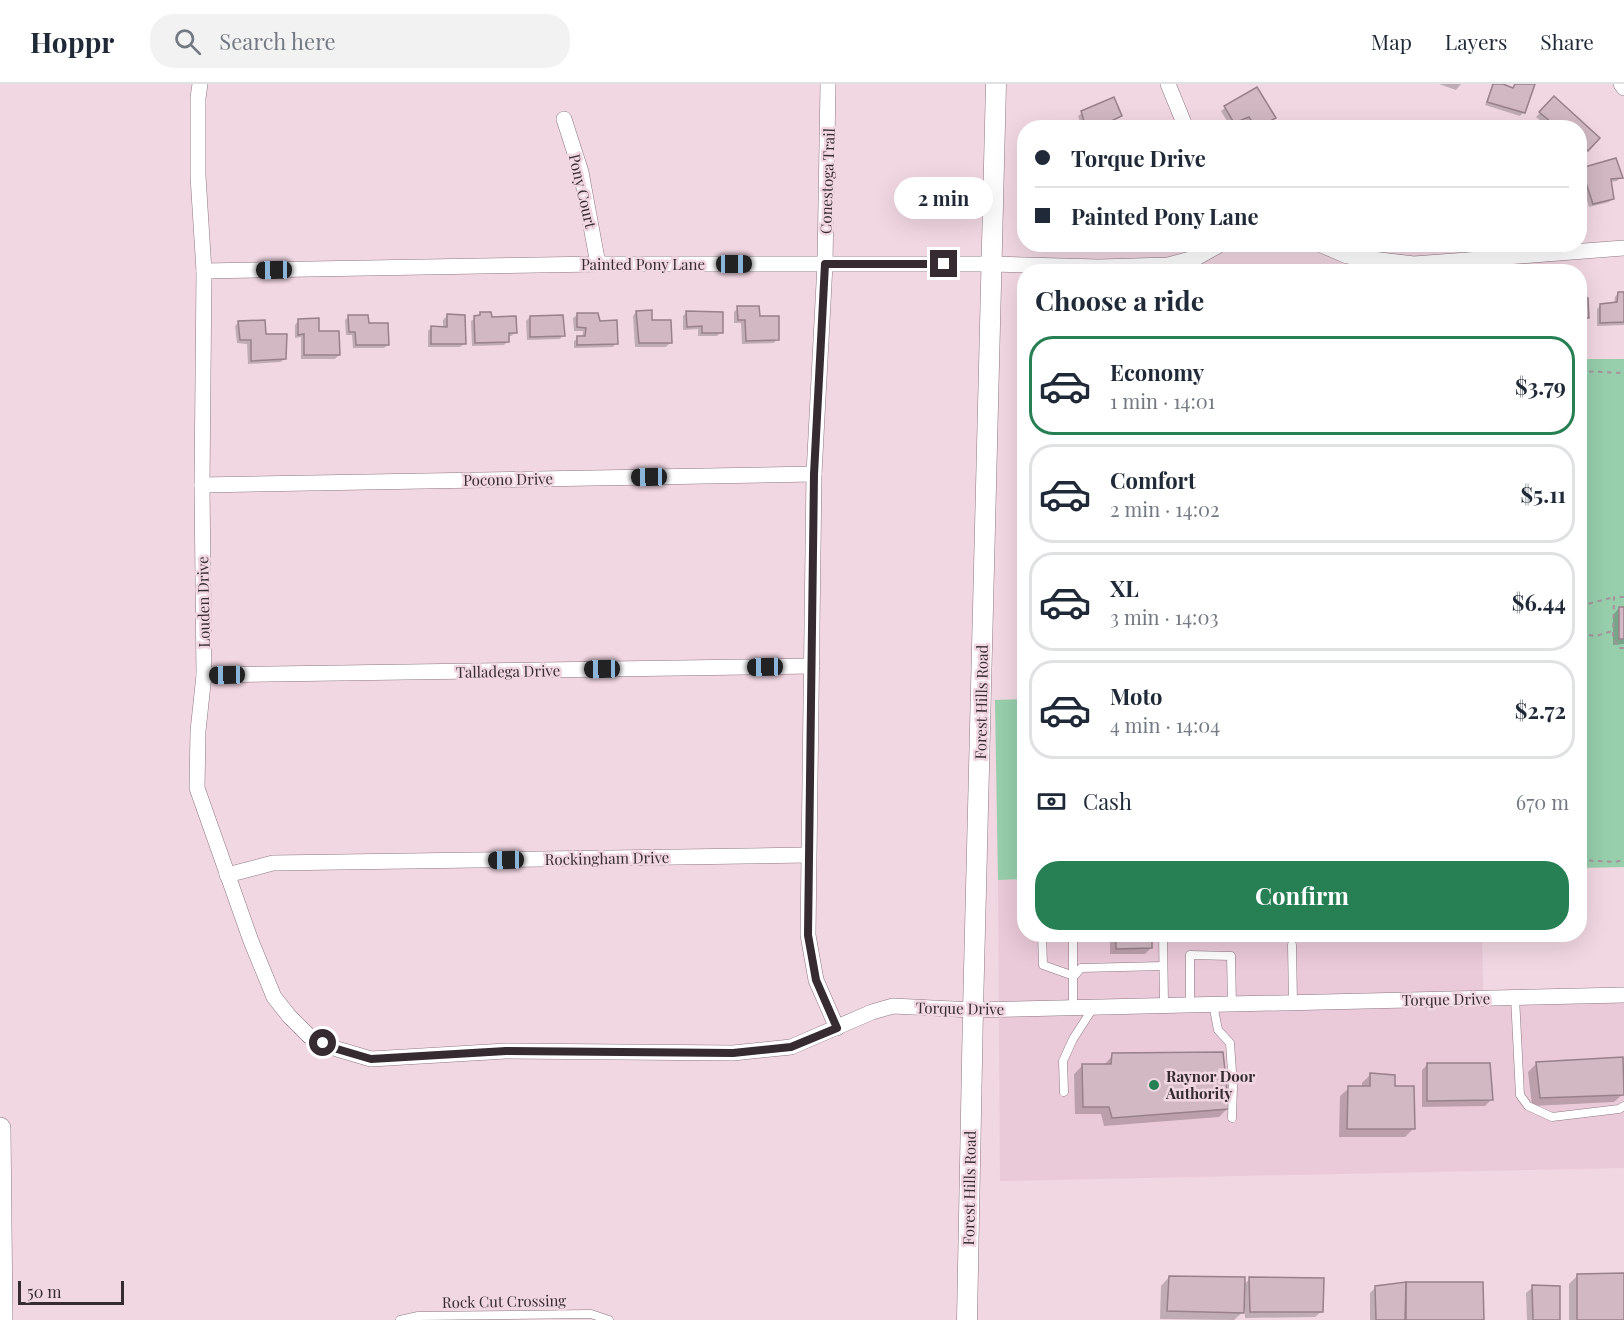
<!DOCTYPE html>
<meta charset="utf-8">
<style>
:root{--surface:#fff;--page:#f2f2f3;--text:#1f2937;--muted:#747a83;--line:#e0e1e3;--accent:#277f54}
body{margin:0;font-family:"Playfair Display",serif;background:var(--page);color:var(--text);height:100vh;display:flex;flex-direction:column;font-size:22px;white-space:nowrap}
*{box-sizing:border-box;margin:0}
p{font-size:20px;color:var(--muted)}
.icon{flex:none;width:33px;height:33px;fill:none;stroke:currentColor;stroke-width:2;stroke-linecap:round;stroke-linejoin:round}
.map{position:relative;flex:1;overflow:hidden}
.panel{position:absolute;left:1017px;top:180px;width:570px;height:678px;display:flex;flex-direction:column;background:var(--surface);border-radius:24px;box-shadow:0 6px 24px #0002}
.panel>*{flex:none}
.top-card{position:absolute;left:1017px;top:36px;width:570px;height:132px;border-radius:24px;box-shadow:0 6px 24px #0002;display:grid;align-content:center;height:132px;padding:0 18px;background:var(--surface)}
.scale{position:absolute;left:18px;bottom:15px;width:106px;box-sizing:border-box;padding-left:6px;border:3px solid #352b30;border-top:0;font-size:16px;line-height:21px;white-space:nowrap;color:#352b30;-webkit-text-stroke:4px #f1d7e2;paint-order:stroke}
.end{position:absolute;width:27px;height:27px;margin:-14px;border:8px solid #352b30;background:#fff;box-shadow:0 0 0 3px #fff}
.from{border-radius:50%}
.bubble{position:absolute;height:42px;border-radius:21px;background:var(--surface);box-shadow:0 6px 24px #0002;font-size:20px;font-weight:700;line-height:42px;text-align:center}
.car{position:absolute;width:18px;height:36px;margin:-18px -9px;border-radius:8px;box-shadow:0 0 4px 2px #0007;background:linear-gradient(#222 24%,#8ab4d8 0 40%,#222 0 76%,#8ab4d8 0 86%,#222 0)}
.top-card b{display:flex;align-items:center;gap:21px;height:57px;font-size:22px}
.top-card b+b{border-top:2px solid var(--line)}
.top-card i{width:15px;height:15px;background:var(--text)}
ul{padding:0;list-style:none}
li{display:flex;align-items:center;gap:18px;height:99px;margin:0 12px 9px;padding:0 6px;border:3px solid var(--line);border-radius:24px}
li div{flex:1}
li b{display:block;font-size:22px}
li em{font-style:normal;font-weight:700}
li.current{border-color:var(--accent)}
li>.icon{width:54px;height:54px;stroke-width:1.5}
h2{padding:0 18px;font-size:27px;line-height:72px}
.pay{display:flex;align-items:center;gap:15px;height:66px;padding:0 18px;font-size:22px}
.pay p{margin-inline-start:auto}
.action{display:flex;gap:12px;margin-top:auto;padding:12px 18px}
.action a{flex:1;height:69px;border-radius:24px;background:var(--accent);color:#fff;font-size:24px;font-weight:700;line-height:69px;text-align:center}
header{display:flex;align-items:center;gap:36px;box-sizing:border-box;height:84px;padding:0 30px;background:var(--surface);border-bottom:2px solid var(--line)}
header strong{font-size:28px}
nav{display:flex;gap:33px;margin-inline-start:auto;font-size:21px}
.search{width:420px;height:54px;background:var(--page);display:flex;align-items:center;gap:15px;box-sizing:border-box;padding:0 21px;border-radius:24px;color:var(--muted);font-size:22px}
.map>svg:first-child{display:block}
</style>
<header>
<strong>Hoppr</strong>
<div class="search"><svg class="icon" aria-label="search" viewBox="0 0 24 24"><circle cx="10" cy="10" r="6"/><path d="M15 15l6 6"/></svg>Search here</div>
<nav><a>Map</a><a>Layers</a><a>Share</a></nav>
</header>
<div class="map">
<svg width="1624" height="1236" viewBox="0 0 1624 1236">
<rect width="100%" height="100%" fill="#f1d7e2"/>
<polygon fill="#eac9d8" points="1024,795 1024,850 1482,851 1483,906 1624,904 1624,1084 1000,1097 998,796"/>
<g fill="#97ceac">
<polygon points="1580,275 1624,275 1624,783 1580,784"/>
<polygon points="1024,615 1024,795 998,796 995,616"/>
</g>
<g fill="#0003">
<polygon points="1439,0 1461,0 1456,6"/>
<polygon points="1493,0 1512,5 1514,0 1530,0 1524,28 1520,32 1485,21"/>
<polygon points="1555,14 1598,54 1583,70 1580,67 1580,44 1550,44 1536,33"/>
<polygon points="1225,24 1274,34 1258,44 1249,44 1245,35 1230,42 1221,27"/>
<polygon points="1082,29 1120,32 1106,40 1108,44 1082,44 1078,32"/>
<polygon points="1582,86 1621,93 1617,97 1610,98 1613,114 1609,118 1589,123 1580,93 1580,88"/>
<polygon points="1618,209 1624,209 1624,241 1597,242 1597,225 1601,221 1614,220 1615,213"/>
<polygon points="1580,216 1586,216 1588,233 1581,237 1582,248 1580,250"/>
<polygon points="738,224 758,233 777,255 774,259 742,260 741,239 734,239 734,228"/>
<polygon points="636,228 650,238 670,259 666,263 635,263 633,232"/>
<polygon points="687,228 721,248 717,252 698,252 698,245 683,246 683,232"/>
<polygon points="481,230 490,234 515,249 511,252 507,252 508,257 504,261 472,262 471,237"/>
<polygon points="577,231 599,238 616,259 613,263 574,264 574,257 578,254 582,254 583,247 574,247 573,234"/>
<polygon points="349,232 367,240 388,261 384,264 353,264 352,251 346,251 345,236"/>
<polygon points="447,232 464,260 460,263 428,263 428,247 432,243 443,244 443,236"/>
<polygon points="530,233 563,251 560,255 527,256 526,237"/>
<polygon points="298,237 317,249 339,271 335,275 301,275 301,253 295,254 295,241"/>
<polygon points="239,238 265,251 285,274 281,278 248,280 247,260 237,259 235,242"/>
<polygon points="1619,524 1624,524 1624,560 1613,561 1613,531"/>
<polygon points="1110,850 1151,850 1151,864 1145,870 1110,870"/>
<polygon points="1184,850 1221,850 1217,854 1184,854"/>
<polygon points="1113,971 1227,1025 1219,1033 1104,1042 1101,1030 1075,1030 1074,990 1083,981 1104,981"/>
<polygon points="1537,979 1623,1010 1614,1018 1532,1022 1528,988"/>
<polygon points="1428,980 1491,1016 1485,1022 1422,1023 1422,986"/>
<polygon points="1370,991 1394,1004 1413,1045 1405,1053 1339,1053 1340,1012 1349,1004 1362,1004 1362,999"/>
<polygon points="1624,1191 1624,1236 1569,1236 1569,1200 1577,1192"/>
<polygon points="1169,1193 1243,1201 1250,1195 1322,1227 1315,1233 1245,1234 1245,1226 1234,1236 1160,1235 1161,1202"/>
<polygon points="1481,1199 1483,1236 1370,1236 1370,1209 1376,1203 1406,1200"/>
<polygon points="1533,1203 1559,1236 1527,1236 1526,1209"/>
</g>
<g fill="#d1b8c3" stroke="#98818b" stroke-width="1.5">
<polygon points="1493,0 1503,0 1513,4 1515,0 1535,0 1525,29 1487,18"/>
<polygon points="1257,3 1276,34 1256,44 1249,33 1234,39 1224,22"/>
<polygon points="1554,12 1600,54 1588,67 1580,60 1580,44 1558,44 1539,28"/>
<polygon points="1114,13 1122,32 1107,39 1109,44 1086,44 1081,27"/>
<polygon points="1616,74 1623,94 1611,95 1614,115 1593,120 1581,84"/>
<polygon points="1618,208 1624,208 1624,238 1600,239 1600,220 1617,218"/>
<polygon points="1580,214 1588,214 1589,234 1583,234 1583,249 1580,249"/>
<polygon points="737,222 759,222 760,232 779,232 779,256 746,257 745,236 738,236"/>
<polygon points="652,226 652,236 671,236 672,259 639,259 636,227"/>
<polygon points="686,227 723,228 723,249 702,249 702,242 687,243"/>
<polygon points="480,228 491,228 492,233 516,232 517,249 509,249 509,258 475,259 474,232 480,231"/>
<polygon points="577,229 598,229 600,237 617,236 618,260 577,261 577,252 585,252 586,244 577,243"/>
<polygon points="447,230 465,231 466,260 431,260 431,242 447,243"/>
<polygon points="348,231 368,231 369,239 388,239 389,261 356,261 355,248 349,248"/>
<polygon points="563,231 565,252 530,253 530,232"/>
<polygon points="319,234 319,247 339,247 340,271 304,271 304,250 298,251 298,235"/>
<polygon points="265,236 266,250 287,250 286,275 251,277 251,256 240,256 238,237"/>
<rect x="1619" y="523" width="5" height="32"/>
<polygon points="1116,850 1152,850 1152,864 1116,865"/>
<polygon points="1223,968 1229,1025 1112,1034 1109,1023 1083,1023 1082,980 1111,980 1112,969"/>
<polygon points="1623,973 1624,1011 1540,1014 1536,978"/>
<polygon points="1427,979 1490,979 1493,1016 1427,1017"/>
<polygon points="1370,989 1395,991 1395,1002 1414,1002 1415,1045 1347,1045 1348,1002 1370,1002"/>
<polygon points="1624,1189 1624,1236 1577,1236 1577,1190"/>
<polygon points="1169,1192 1245,1193 1244,1229 1167,1227"/>
<polygon points="1249,1193 1324,1194 1323,1228 1250,1228"/>
<polygon points="1406,1198 1483,1198 1484,1236 1406,1236"/>
<polygon points="1406,1198 1405,1236 1376,1236 1375,1202"/>
<polygon points="1532,1201 1560,1202 1560,1236 1533,1236"/>
</g>
<g fill="none" stroke-linecap="round" stroke-linejoin="round">
<defs>
<g id="service">
<polyline points="1042,850 1043,881 1074,892"/>
<polyline points="1163,850 1164,921"/>
<polyline points="1073,853 1111,851"/>
<polyline points="1292,861 1293,918"/>
<polyline points="1074,892 1081,884 1163,882"/>
<polyline points="1515,913 1520,1011 1528,1022 1552,1033 1619,1025 1624,1022"/>
<polyline points="1213,920 1218,946 1230,959 1233,1002 1232,1034"/>
<polyline points="1190,921 1190,871 1231,872 1232,920"/>
<polyline points="1073,923 1073,850"/>
<polyline points="1064,1008 1063,977 1073,955 1093,924"/>
<polyline points="400,1236 418,1232 591,1230 609,1236"/>
</g>
<g id="minor">
<polyline points="200,0 198,14 198,92 204,187 202,401 204,591 198,647 197,704 251,857 274,913 289,932 309,952 337,965 371,975 506,967 733,969 791,963 872,928 893,922 973,926 1624,911"/>
<polyline points="828,0 825,180 814,390 808,851 816,896 837,944"/>
<polyline points="1168,0 1186,44"/>
<polyline points="1621,0 1624,4"/>
<polyline points="564,35 581,88 598,180"/>
<polyline points="1319,160 1347,172 1414,180 1624,164"/>
<polyline points="204,187 598,180 992,180 1099,183 1168,181 1198,173 1221,160"/>
<polyline points="202,401 814,390"/>
<polyline points="204,591 812,582"/>
<polyline points="227,791 273,779 808,771"/>
</g>
<polyline id="tertiary" points="967,1236 973,926 996,0"/>
<polyline id="secondary" points="0,1044 2,1236"/>
</defs>
<use href="#service" stroke="#8e7781" stroke-width="9"/>
<use href="#minor" stroke="#8e7781" stroke-width="16"/>
<use href="#tertiary" stroke="#8e7781" stroke-width="21"/>
<use href="#secondary" stroke="#8e7781" stroke-width="22"/>
<g stroke="#a6939b" stroke-width="2" stroke-dasharray="4.5 4.5" stroke-linecap="butt">
<polyline points="1580,287 1624,289"/>
<polyline points="1624,513 1614,513 1613,547 1613,553 1619,564 1624,564"/>
<polyline points="1580,522 1614,513"/>
<polyline points="1580,550 1596,552 1612,547"/>
<polyline points="1580,776 1615,778 1624,776"/>
</g>
<use href="#service" stroke="#fff" stroke-width="8"/>
<use href="#minor" stroke="#fff" stroke-width="15"/>
<use href="#tertiary" stroke="#fff" stroke-width="20"/>
<use href="#secondary" stroke="#fff" stroke-width="21"/>
</g>
<g fill="none" stroke-linecap="round" stroke-linejoin="round">
<polyline stroke="#352b30" stroke-width="8" points="323,959 337,965 371,975 506,967 733,969 791,963 837,944 816,896 808,851 814,390 825,180 944,180"/>
</g>
<circle fill="#277f54" stroke="#f1d7e2" stroke-width="2" cx="1154" cy="1001" r="6"/>
<g text-anchor="middle" dominant-baseline="central" stroke-width="5" stroke-linejoin="round" paint-order="stroke">
<g font-size="15" fill="#352b30" stroke="#f1d7e2">
<text transform="translate(827 97) rotate(-88)">Conestoga Trail</text>
<text transform="translate(583 107) rotate(77)">Pony Court</text>
<text x="643" y="180">Painted Pony Lane</text>
<text transform="translate(508 395) rotate(-1)">Pocono Drive</text>
<text transform="translate(203 518) rotate(-91)">Louden Drive</text>
<text transform="translate(508 587) rotate(-1)">Talladega Drive</text>
<text transform="translate(981 618) rotate(-89)">Forest Hills Road</text>
<text transform="translate(607 774) rotate(-1)">Rockingham Drive</text>
<text transform="translate(1446 915) rotate(-1)">Torque Drive</text>
<text transform="translate(960 924) rotate(1)">Torque Drive</text>
<text transform="translate(969 1104) rotate(-89)">Forest Hills Road</text>
<text transform="translate(504 1217) rotate(-1)">Rock Cut Crossing</text>
</g>
<g font-size="15" font-weight="bold" fill="#352b30" stroke="#f1d7e2" text-anchor="start">
<text x="1166" y="992">Raynor Door<tspan x="1166" dy="17">Authority</tspan></text>
</g>
</g>
</svg>
<div class="scale">50 m</div>
<i class="end from" style="left:323px;top:959px"></i>
<i class="end" style="left:944px;top:180px"></i>
<div class="bubble" style="left:894px;top:93px;width:99px">2 min</div>
<i class="car" style="left:734px;top:180px;rotate:90deg"></i>
<i class="car" style="left:274px;top:186px;rotate:269deg"></i>
<i class="car" style="left:649px;top:393px;rotate:269deg"></i>
<i class="car" style="left:765px;top:583px;rotate:269deg"></i>
<i class="car" style="left:602px;top:585px;rotate:269deg"></i>
<i class="car" style="left:227px;top:591px;rotate:269deg"></i>
<i class="car" style="left:506px;top:776px;rotate:269deg"></i>
<div class="top-card">
<b><i class="from"></i>Torque Drive</b>
<b><i></i>Painted Pony Lane</b>
</div>
<section class="panel">
<h2>Choose a ride</h2>
<ul>
<li class="current"><svg class="icon" aria-label="car" viewBox="0 0 24 24"><path d="M5 17H2v-5l4-1 3-4h7l3 4 3 1v5h-3M9 17h6M6 11h13"/><circle cx="7" cy="17" r="2"/><circle cx="17" cy="17" r="2"/></svg><div><b>Economy</b><p>1 min · 14:01</p></div><em>$3.79</em></li>
<li><svg class="icon" aria-label="car" viewBox="0 0 24 24"><path d="M5 17H2v-5l4-1 3-4h7l3 4 3 1v5h-3M9 17h6M6 11h13"/><circle cx="7" cy="17" r="2"/><circle cx="17" cy="17" r="2"/></svg><div><b>Comfort</b><p>2 min · 14:02</p></div><em>$5.11</em></li>
<li><svg class="icon" aria-label="car" viewBox="0 0 24 24"><path d="M5 17H2v-5l4-1 3-4h7l3 4 3 1v5h-3M9 17h6M6 11h13"/><circle cx="7" cy="17" r="2"/><circle cx="17" cy="17" r="2"/></svg><div><b>XL</b><p>3 min · 14:03</p></div><em>$6.44</em></li>
<li><svg class="icon" aria-label="car" viewBox="0 0 24 24"><path d="M5 17H2v-5l4-1 3-4h7l3 4 3 1v5h-3M9 17h6M6 11h13"/><circle cx="7" cy="17" r="2"/><circle cx="17" cy="17" r="2"/></svg><div><b>Moto</b><p>4 min · 14:04</p></div><em>$2.72</em></li>
</ul>
<div class="pay"><svg class="icon" aria-label="cash" viewBox="0 0 24 24"><path d="M3 7h18v10H3z"/><circle cx="12" cy="12" r="2"/></svg>Cash<p>670 m</p></div>
<div class="action"><a>Confirm</a></div>
</section>
</div>
